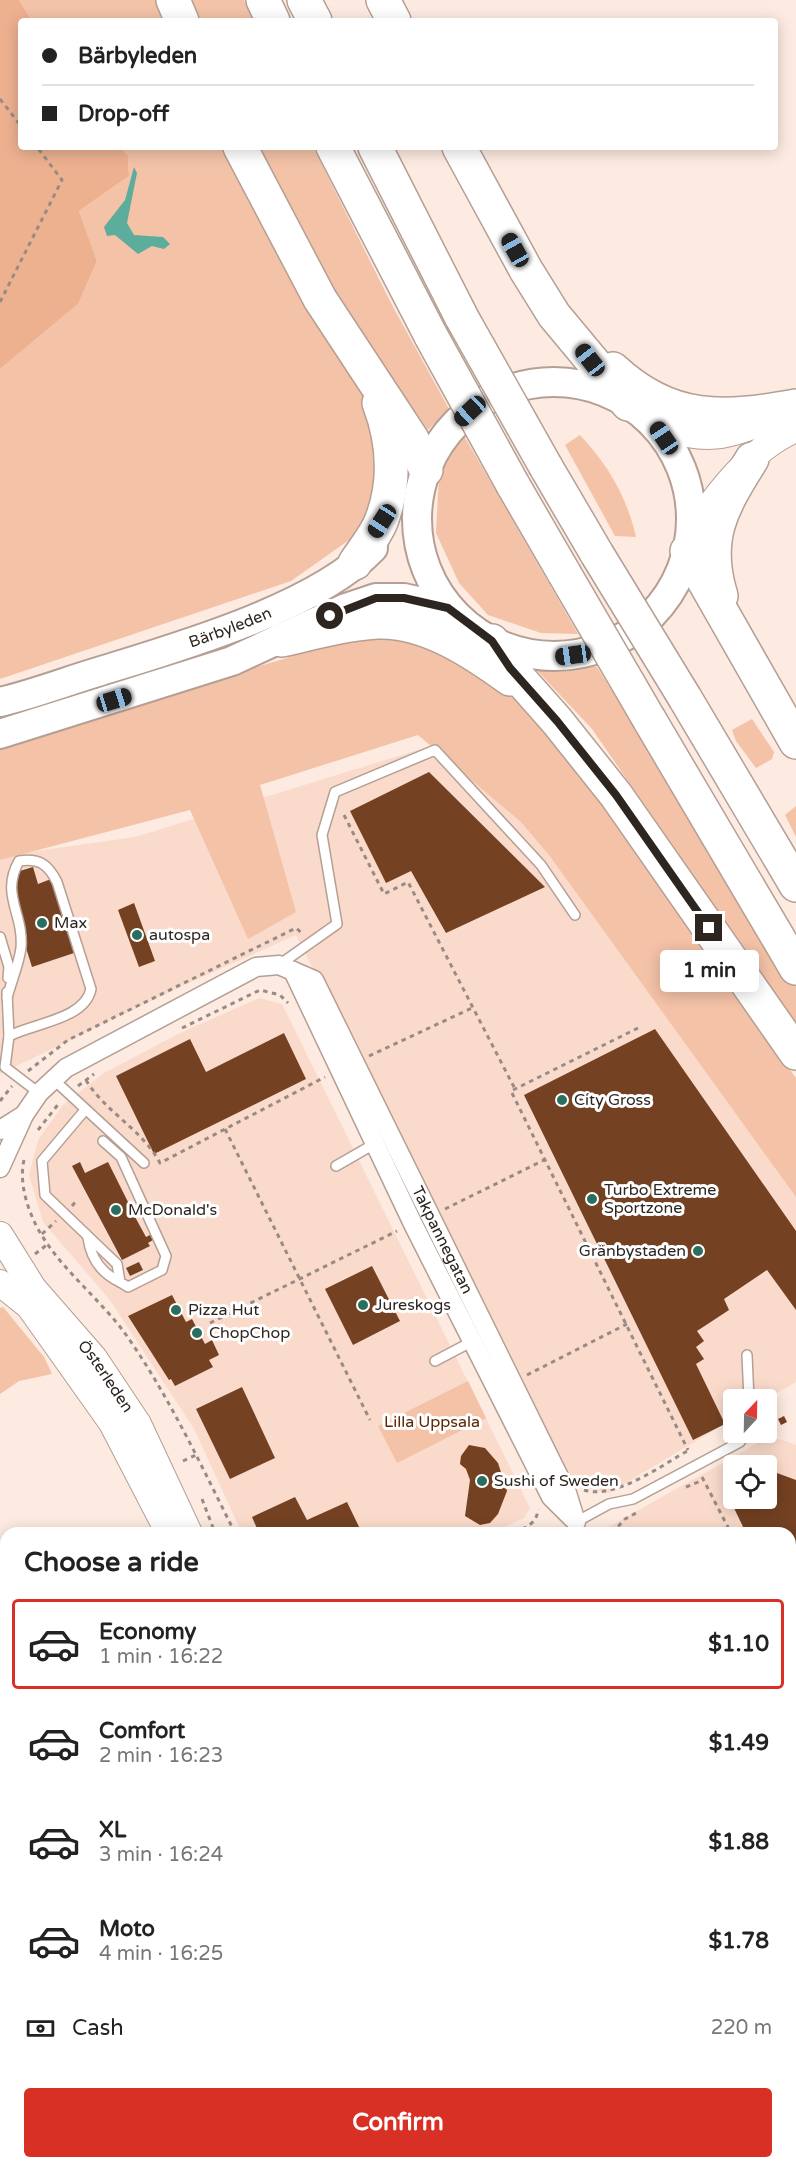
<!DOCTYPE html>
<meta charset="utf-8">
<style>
:root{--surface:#fff;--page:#f6f6f6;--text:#222;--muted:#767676;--line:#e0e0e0;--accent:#d93025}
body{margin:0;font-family:"Varela Round",sans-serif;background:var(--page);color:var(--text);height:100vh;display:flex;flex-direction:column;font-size:22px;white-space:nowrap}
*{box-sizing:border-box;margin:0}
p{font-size:20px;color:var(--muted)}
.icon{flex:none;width:33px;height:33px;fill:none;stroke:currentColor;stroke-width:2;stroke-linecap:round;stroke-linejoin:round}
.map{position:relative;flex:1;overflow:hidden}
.details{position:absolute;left:0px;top:1527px;width:796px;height:642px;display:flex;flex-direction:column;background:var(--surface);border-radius:18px 18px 0 0;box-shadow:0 3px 15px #0003}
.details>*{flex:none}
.guide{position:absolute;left:18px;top:18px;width:760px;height:132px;border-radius:6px;box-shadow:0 3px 15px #0003;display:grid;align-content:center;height:132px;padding:0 24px;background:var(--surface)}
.needle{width:39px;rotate:22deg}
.fabs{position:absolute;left:723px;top:1389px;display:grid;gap:12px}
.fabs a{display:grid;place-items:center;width:54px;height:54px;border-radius:6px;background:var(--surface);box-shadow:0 3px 15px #0003;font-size:30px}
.end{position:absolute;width:27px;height:27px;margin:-14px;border:8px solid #2d2520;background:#fff;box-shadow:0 0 0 3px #fff}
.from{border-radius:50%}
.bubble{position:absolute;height:42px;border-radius:6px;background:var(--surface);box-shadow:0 3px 15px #0003;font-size:20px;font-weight:700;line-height:42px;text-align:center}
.car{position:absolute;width:18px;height:36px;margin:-18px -9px;border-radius:8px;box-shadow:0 0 4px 2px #0007;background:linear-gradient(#222 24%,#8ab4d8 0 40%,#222 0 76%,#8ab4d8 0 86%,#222 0)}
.guide b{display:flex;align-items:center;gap:21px;height:57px;font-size:22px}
.guide b+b{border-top:2px solid var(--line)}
.guide i{width:15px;height:15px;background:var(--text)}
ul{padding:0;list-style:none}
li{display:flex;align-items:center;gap:18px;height:90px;margin:0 12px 9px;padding:0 12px;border:3px solid transparent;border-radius:6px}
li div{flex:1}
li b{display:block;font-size:22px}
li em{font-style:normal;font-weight:700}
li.current{border-color:var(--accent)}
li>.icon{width:54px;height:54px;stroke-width:1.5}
h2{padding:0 24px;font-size:27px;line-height:72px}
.pay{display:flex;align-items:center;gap:15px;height:66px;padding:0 24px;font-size:22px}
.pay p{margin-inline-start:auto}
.cta{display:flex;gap:12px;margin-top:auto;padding:12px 24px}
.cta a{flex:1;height:69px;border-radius:6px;background:var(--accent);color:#fff;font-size:24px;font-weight:700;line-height:69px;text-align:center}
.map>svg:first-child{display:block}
</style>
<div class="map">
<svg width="796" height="2169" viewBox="0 0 796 2169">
<rect width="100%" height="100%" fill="#fdeae0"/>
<g fill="#fadbcb" fill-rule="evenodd">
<polygon points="444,742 587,856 796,1181 796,1382 766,1399 734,1400 733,1419 609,1493 573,1485 296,935 182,986 0,1074 0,859 22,853 135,837"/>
<polygon points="259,998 282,1004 530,1508 524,1518 491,1533 242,1533 194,1429 110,1300 43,1222 29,1175 38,1140 63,1105 104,1073 178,1034"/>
<path d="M770,1436L796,1445V1912L791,1917L790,1533H598ZM734,1466H766V1498H734Z"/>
</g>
<g fill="#f3c2a7">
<polygon points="19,0 166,0 174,21 32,21"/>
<polygon points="188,0 244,0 254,21 197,21"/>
<polygon points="120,147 229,147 404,458 376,521 291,581 0,679 0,369 78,304 97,261 79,211 129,176 128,156"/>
<polygon points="255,147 313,147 392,305 449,409 428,430 323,277"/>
<polygon points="463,434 578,634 541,633 488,615 459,583 436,533 439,477"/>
<path d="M580,435C608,465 627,497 636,537L615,536L565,445Z"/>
<polygon points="349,622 459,637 588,782 796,1078 796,1197 549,855 521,822 418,735 260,785 296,912 248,939 190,810 0,860 0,743 287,658"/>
<polygon points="532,665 597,667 796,985 796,1024 592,729"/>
<polygon points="752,719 774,752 772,759 756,768 736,741 732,730"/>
<polygon points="796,806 796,837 785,815"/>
<polygon points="3,1307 44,1357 52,1374 19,1381 0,1394 0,1308"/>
<polygon points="468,1381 486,1418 397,1463 378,1426"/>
<polygon points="518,2163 600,2163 594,2169 530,2169"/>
</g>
<polygon fill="#edb190" points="0,0 19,0 32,21 21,21 21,147 120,147 128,156 129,176 79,211 97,261 78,304 0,369"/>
<polygon fill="#5dad9c" points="134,167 137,173 127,223 134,235 163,237 170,244 164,249 152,246 138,254 115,235 107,236 104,227 125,200"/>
<g fill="#744122">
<polygon points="429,772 545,887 446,933 411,871 386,883 350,811"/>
<polygon points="33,867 38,884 51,879 74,953 32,967 9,894 13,873"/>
<polygon points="134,903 155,961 139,967 118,910"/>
<polygon points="655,1029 796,1231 796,1310 767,1270 724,1299 729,1310 697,1331 704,1341 696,1347 704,1359 696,1364 725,1424 693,1440 524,1095"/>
<polygon points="284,1033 306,1079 154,1154 116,1076 190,1039 206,1072"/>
<polygon points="80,1162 85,1173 108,1162 131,1208 136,1206 139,1212 134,1215 146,1237 150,1235 153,1240 148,1243 150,1246 122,1260 72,1166"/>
<polygon points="139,1262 143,1270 130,1276 126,1268"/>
<polygon points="372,1266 400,1321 353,1345 325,1289"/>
<polygon points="172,1295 186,1322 192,1319 205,1344 212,1340 219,1355 209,1360 213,1367 175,1386 171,1379 169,1380 128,1316"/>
<polygon points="242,1387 275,1458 230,1479 196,1409"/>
<polygon points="784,1416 787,1422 781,1425 778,1419"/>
<polygon points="469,1445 485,1448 498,1463 507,1491 498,1514 490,1523 480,1525 465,1516 470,1480 466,1469 460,1464 461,1456"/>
<polygon points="766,1469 796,1480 796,1577 790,1575 790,1533 746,1533 723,1485 734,1480 734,1498 766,1498"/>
<polygon points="295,1497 307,1520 347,1502 362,1533 259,1533 252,1517"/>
<polygon points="796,1638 796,1846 790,1844 790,1652"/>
</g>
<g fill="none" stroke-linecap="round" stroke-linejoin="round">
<defs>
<g id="service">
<polyline points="0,937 9,967 8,978"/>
<polyline points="279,965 337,924 322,835 335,792 435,750 541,865 575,915"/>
<polyline points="7,992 9,1036 5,1067 39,1093"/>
<path d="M7,998C11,982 19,964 21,948C24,913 0,895 19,861C39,858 48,864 57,882L91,989C85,1019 35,1023 9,1036"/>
<polyline points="53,1079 144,1163"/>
<polyline points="85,1110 42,1161 45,1195 117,1264 120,1282 128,1287 162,1270 166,1256 121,1157 103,1141"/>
<polyline points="336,1166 376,1143"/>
<path d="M88,1238C91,1259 101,1273 120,1282"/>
<polyline points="747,1355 749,1400"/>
<polyline points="435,1361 475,1340"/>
<polyline points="579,1533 576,1522 609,1504 633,1499 740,1442 746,1432"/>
</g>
<g id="minor">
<polyline points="293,971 413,1224 551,1497 573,1519"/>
<polyline points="0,1130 24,1115"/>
<path id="s1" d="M0,1168L24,1115L39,1093L66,1068L256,967L279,965L314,980L567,1493L576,1522"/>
</g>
<g id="secondary">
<path d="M655,425C708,443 724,438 774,417"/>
<path d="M691,534C716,494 751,448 796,429"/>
<path id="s2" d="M0,1235L33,1288L94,1358L138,1424L189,1533"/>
<polyline points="0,1283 29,1306 112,1423 169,1533"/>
<polyline points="303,2163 303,2169"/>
</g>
<g id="primary">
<circle cx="554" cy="519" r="137"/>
<path id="s3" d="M0,702C34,694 67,681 101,671C179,647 317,607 373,548"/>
<polyline points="0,734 232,661 346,608 376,598 404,598 448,608"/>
</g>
<g id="motorway">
<polyline points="173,0 182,21"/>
<polyline points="263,0 273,21"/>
<polyline points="304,0 315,21"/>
<polyline points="383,0 394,21"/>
<polyline points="240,147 320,299 412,439 426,470"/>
<polyline points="333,147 431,336"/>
<polyline points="375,147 462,318"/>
<polyline points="459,147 526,270 554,315 628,404"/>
<path d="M613,369C671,423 724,419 796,406"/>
<polyline points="546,467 597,554"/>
<polyline points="513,485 564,573"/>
<polyline points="687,551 796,742"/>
<path d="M355,563C364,549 377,534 382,519C396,481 393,440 379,403"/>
<path d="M721,596C703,538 722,507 752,459"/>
<path d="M282,640C313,633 344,624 377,622C425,620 473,652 510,679"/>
<polyline points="492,641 510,668 557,721 616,795 796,1053"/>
<polyline points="685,698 796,885"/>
<polyline points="649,719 796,968"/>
</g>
</defs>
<use href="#service" stroke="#b59f94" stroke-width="12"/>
<use href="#minor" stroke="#b59f94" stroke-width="21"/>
<use href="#secondary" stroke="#b59f94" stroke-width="28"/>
<use href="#primary" stroke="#b59f94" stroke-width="32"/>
<use href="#motorway" stroke="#b59f94" stroke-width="36"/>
<g stroke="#998b84" stroke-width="3" stroke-dasharray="4.5 4.5" stroke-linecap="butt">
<polyline points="0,99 21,126"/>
<polyline points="0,302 62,180 37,147"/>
<polyline points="344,815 384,894 408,882 515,1089"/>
<polyline points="182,1028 260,990 280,995 288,1003"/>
<polyline points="638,1028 511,1091 688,1450"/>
<polyline points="369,1056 472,1008"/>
<polyline points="28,1071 68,1040 296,928 303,934"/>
<path d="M86,1080C105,1112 142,1129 160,1163L325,1077"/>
<polyline points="78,1086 94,1074"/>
<polyline points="0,1101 12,1086"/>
<polyline points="225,1129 370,1420"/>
<polyline points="38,1130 60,1102"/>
<path d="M24,1160C20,1177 24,1197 31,1214C49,1260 95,1293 124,1332C167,1392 202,1467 235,1533"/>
<polyline points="72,1206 77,1200"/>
<polyline points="445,1209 546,1159"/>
<polyline points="42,1234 56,1221"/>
<polyline points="35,1254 48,1244"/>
<polyline points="210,1323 397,1231"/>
<polyline points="527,1375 627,1324"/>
<polyline points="183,1461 196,1455"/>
<polyline points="702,1477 731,1533"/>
<polyline points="686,1487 703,1480"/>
<path d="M584,1490C615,1500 662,1465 689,1450"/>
<polyline points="202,1499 215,1533"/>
<path d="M514,1533C526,1527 537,1524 538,1509"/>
<polyline points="612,1533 625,1519 638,1512"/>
<polyline points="790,1612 794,1618 790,1627"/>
<polyline points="790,1851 796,1853"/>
<polyline points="0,2161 6,2159"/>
<polyline points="540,2163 553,2169"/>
</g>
<use href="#service" stroke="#fff" stroke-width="9"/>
<use href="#minor" stroke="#fff" stroke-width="18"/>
<use href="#secondary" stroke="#fff" stroke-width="26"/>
<use href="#primary" stroke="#fff" stroke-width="28"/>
<use href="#motorway" stroke="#fff" stroke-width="33"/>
<defs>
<g id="motorway-bridge">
<polyline points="462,318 546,467"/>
<polyline points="431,336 513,485"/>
<polyline points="597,554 685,698"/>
<polyline points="564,573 649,719"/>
</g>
</defs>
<use href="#motorway-bridge" stroke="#b59f94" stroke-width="36" stroke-linecap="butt"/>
<use href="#motorway-bridge" stroke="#fff" stroke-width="33"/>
</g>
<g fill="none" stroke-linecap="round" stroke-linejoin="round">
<polyline stroke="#2d2520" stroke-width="8" points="330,616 376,598 404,598 448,608 492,641 510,668 557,721 616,795 709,928"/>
</g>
<g fill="#2a6e60" stroke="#fff" stroke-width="2">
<circle cx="42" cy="923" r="6"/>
<circle cx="137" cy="935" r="6"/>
<circle cx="562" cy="1100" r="6"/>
<circle cx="592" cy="1199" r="6"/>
<circle cx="116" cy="1210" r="6"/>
<circle cx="698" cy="1251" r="6"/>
<circle cx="363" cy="1305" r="6"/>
<circle cx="176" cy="1310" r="6"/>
<circle cx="197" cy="1333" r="6"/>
<circle cx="482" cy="1481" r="6"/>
</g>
<g text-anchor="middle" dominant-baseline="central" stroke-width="6" stroke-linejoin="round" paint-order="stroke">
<g font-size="16" fill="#2d2520" stroke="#fff">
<text stroke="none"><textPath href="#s3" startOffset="242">Bärbyleden</textPath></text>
<text stroke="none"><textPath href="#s1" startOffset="688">Takpannegatan</textPath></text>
<text stroke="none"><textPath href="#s2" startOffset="177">Österleden</textPath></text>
</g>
<g font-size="16" fill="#2d2520" stroke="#fff" text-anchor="start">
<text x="54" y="923">Max</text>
<text x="149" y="935">autospa</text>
<text x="574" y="1100">City Gross</text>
<text x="604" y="1190">Turbo Extreme<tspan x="604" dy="18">Sportzone</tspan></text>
<text x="128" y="1210">McDonald's</text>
<text x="686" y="1251" text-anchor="end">Gränbystaden</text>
<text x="375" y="1305">Jureskogs</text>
<text x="188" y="1310">Pizza Hut</text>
<text x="209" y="1333">ChopChop</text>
<text x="494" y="1481">Sushi of Sweden</text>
</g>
<g font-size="16" fill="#5c2600" stroke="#fff">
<text x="432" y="1422">Lilla Uppsala</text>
</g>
</g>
</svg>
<div class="fabs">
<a><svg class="needle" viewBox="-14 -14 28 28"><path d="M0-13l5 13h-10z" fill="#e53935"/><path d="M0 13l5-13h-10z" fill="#767676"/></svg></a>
<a><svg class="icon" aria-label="locate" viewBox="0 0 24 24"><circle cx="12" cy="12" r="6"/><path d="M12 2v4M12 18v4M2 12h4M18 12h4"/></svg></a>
</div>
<i class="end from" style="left:330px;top:616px"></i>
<i class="end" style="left:709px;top:928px"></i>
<div class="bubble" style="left:660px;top:950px;width:99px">1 min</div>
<i class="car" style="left:515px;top:250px;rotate:331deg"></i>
<i class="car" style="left:590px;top:360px;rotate:322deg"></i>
<i class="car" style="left:470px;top:411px;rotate:227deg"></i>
<i class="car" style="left:664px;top:438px;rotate:326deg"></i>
<i class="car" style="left:382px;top:521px;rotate:213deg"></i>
<i class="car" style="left:573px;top:655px;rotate:262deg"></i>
<i class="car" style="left:114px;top:700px;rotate:73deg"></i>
<div class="guide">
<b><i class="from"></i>Bärbyleden</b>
<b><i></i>Drop-off</b>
</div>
<section class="details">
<h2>Choose a ride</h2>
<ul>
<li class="current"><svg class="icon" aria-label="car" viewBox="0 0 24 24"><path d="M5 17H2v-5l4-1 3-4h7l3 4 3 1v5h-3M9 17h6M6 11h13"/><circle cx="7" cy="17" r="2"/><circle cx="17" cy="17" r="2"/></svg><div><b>Economy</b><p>1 min · 16:22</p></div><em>$1.10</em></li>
<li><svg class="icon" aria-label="car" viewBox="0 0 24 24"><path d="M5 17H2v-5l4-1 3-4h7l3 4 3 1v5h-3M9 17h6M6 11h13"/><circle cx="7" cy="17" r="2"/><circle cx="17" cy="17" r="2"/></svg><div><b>Comfort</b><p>2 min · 16:23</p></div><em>$1.49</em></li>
<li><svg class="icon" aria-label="car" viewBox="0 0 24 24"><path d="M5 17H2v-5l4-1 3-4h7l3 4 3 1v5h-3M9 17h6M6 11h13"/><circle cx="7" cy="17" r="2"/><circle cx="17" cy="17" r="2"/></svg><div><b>XL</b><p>3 min · 16:24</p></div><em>$1.88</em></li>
<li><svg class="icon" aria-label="car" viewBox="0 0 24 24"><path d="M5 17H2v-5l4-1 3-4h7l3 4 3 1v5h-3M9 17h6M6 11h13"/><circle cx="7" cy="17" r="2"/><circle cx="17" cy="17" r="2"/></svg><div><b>Moto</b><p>4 min · 16:25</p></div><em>$1.78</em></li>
</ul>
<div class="pay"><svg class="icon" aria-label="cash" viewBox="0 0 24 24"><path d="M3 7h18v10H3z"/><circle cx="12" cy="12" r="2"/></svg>Cash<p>220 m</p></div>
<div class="cta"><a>Confirm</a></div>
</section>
</div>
